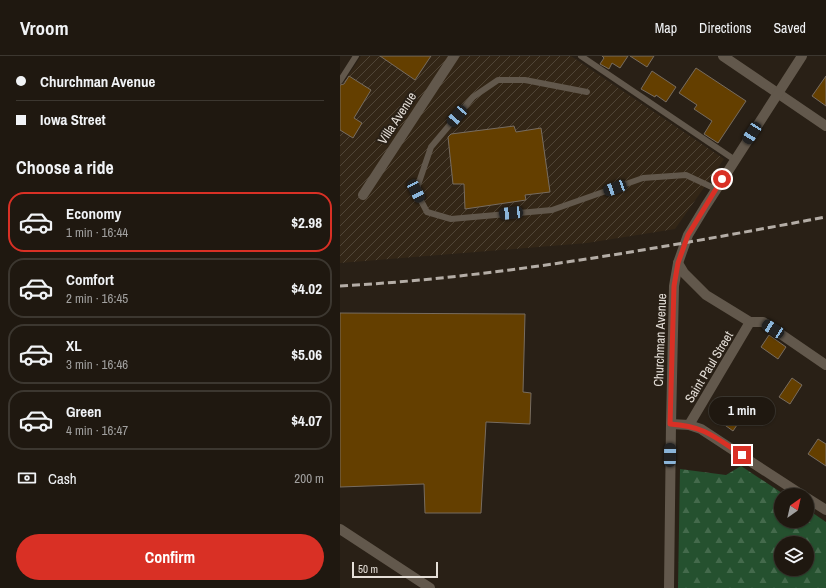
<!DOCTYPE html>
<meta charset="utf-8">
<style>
:root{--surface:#1f1810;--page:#272119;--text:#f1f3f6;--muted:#a1a09f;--line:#3c3730;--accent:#d93025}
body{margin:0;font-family:"Archivo Narrow",sans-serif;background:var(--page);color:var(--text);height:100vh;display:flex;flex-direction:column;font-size:15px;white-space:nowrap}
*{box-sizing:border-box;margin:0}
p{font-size:13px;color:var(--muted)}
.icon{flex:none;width:22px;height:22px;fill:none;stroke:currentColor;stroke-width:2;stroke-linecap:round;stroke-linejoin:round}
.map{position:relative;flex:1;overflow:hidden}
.panel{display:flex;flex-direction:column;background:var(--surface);width:340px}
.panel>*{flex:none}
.hud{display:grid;align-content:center;height:88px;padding:0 16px;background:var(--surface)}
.needle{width:26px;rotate:34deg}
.buttons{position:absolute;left:434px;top:432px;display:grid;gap:8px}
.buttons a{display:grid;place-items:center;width:40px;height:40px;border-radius:50%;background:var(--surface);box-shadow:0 1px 3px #0004,0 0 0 1px var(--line);font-size:20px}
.scale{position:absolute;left:12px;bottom:10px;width:86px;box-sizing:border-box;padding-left:4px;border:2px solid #e4ded7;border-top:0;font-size:11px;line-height:14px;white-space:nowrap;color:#e4ded7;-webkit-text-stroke:3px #292016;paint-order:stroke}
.end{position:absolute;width:18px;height:18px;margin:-9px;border:5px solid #d93025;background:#fff;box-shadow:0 0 0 2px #fff}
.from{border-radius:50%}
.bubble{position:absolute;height:28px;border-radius:14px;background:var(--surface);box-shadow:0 1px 3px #0004,0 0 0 1px var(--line);font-size:13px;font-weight:700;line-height:28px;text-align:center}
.car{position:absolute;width:12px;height:24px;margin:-12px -6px;border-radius:5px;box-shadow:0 0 3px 1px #0007;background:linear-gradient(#222 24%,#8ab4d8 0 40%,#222 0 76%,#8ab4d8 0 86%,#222 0)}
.hud b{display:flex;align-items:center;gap:14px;height:38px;font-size:15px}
.hud b+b{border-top:1px solid var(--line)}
.hud i{width:10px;height:10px;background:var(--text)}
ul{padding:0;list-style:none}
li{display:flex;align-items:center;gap:12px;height:60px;margin:0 8px 6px;padding:0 8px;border:2px solid var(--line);border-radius:16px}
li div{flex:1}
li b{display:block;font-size:15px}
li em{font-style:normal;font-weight:700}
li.current{border-color:var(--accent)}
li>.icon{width:36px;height:36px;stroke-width:1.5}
h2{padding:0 16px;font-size:18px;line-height:48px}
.pay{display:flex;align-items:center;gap:10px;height:44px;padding:0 16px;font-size:15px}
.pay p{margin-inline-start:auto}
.button{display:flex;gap:8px;margin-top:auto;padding:8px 16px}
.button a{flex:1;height:46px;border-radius:24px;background:var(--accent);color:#fff;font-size:16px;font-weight:700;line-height:46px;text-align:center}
header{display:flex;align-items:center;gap:24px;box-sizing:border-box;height:56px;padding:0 20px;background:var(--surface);border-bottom:1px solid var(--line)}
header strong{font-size:19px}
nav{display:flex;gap:22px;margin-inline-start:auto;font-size:14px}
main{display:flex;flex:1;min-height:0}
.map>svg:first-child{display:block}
</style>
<header>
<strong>Vroom</strong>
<nav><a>Map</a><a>Directions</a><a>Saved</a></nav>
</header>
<main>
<section class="panel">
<div class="hud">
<b><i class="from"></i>Churchman Avenue</b>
<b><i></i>Iowa Street</b>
</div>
<h2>Choose a ride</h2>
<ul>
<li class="current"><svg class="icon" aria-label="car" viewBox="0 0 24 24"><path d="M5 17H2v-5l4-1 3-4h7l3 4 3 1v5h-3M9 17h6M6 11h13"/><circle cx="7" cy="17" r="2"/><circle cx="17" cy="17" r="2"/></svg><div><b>Economy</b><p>1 min · 16:44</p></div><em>$2.98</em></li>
<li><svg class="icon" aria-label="car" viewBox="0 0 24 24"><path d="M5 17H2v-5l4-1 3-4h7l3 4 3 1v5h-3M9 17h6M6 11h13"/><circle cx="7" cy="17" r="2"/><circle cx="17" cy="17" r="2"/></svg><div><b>Comfort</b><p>2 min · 16:45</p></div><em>$4.02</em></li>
<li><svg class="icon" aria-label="car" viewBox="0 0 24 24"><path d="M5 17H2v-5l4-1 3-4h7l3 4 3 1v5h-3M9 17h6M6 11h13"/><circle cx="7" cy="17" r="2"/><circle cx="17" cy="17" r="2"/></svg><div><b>XL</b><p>3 min · 16:46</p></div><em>$5.06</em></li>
<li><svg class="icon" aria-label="car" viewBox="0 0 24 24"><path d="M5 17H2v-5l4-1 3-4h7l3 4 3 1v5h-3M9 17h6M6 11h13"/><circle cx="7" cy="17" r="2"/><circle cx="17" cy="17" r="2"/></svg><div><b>Green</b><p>4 min · 16:47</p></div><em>$4.07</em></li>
</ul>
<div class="pay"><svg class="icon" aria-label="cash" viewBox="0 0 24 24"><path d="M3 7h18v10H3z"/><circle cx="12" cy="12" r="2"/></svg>Cash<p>200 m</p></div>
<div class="button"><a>Confirm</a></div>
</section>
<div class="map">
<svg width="486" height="532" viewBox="0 0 486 532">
<defs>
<pattern id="industrial-furrows" width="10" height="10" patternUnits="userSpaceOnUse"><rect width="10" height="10" fill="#332616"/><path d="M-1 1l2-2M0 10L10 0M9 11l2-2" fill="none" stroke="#504537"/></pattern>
<pattern id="forest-firs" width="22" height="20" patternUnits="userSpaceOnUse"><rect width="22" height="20" fill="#25512f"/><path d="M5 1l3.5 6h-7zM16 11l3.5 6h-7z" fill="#446a4c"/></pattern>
</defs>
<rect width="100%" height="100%" fill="#292016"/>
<polygon fill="url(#industrial-furrows)" points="21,0 231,0 384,103 335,173 247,187 0,207 0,32"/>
<path fill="url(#forest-firs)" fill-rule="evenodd" d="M401,410L445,439H441V465H467V453L486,466V532H338L340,413L386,419ZM441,487H467V513H441Z"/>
<g fill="#643f00" stroke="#776c60">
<polygon points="40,0 91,0 75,24"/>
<polygon points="262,0 288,0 280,12 272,7 269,13 260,8 264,2"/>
<polygon points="290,0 314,0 307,11"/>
<polygon points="356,12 406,45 378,87 364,78 372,65 354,53 357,49 339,37"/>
<polygon points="312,15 336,31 326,46 316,39 315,41 301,33"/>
<polygon points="9,20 31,34 14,62 22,67 13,82 0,74 0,29 4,28"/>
<polygon points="486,20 486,50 472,40"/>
<polygon points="174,70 176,76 201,72 210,136 185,139 186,144 125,153 124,128 113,128 108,81 111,78"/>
<polygon points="0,257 185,258 183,336 191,337 190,368 146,366 141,457 85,457 84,428 0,431"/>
<polygon points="429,279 446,291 438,303 421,291"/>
<polygon points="452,322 462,329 450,348 439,341"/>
<polygon points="385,347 403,360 393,375 375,362"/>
<polygon points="478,383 486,388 486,410 468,398"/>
</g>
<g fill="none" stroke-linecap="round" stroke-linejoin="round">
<g stroke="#62584c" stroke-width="6">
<polyline points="241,0 395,104"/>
<polyline points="0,25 16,0"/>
<polyline points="247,36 185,24 158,24 133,41 91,91 76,135 87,156 111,163 212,154 303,122 346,119 376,133"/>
</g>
<g stroke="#62584c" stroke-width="10">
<polyline points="23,139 114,0"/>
<polyline points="338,207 344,217 366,239 410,266 423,266 486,309"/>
<polyline points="331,368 349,369 361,373 462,439"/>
<polyline points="349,369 410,266"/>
<polyline points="467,442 486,454"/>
<polyline points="0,473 90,532"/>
</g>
<g stroke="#62584c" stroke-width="10">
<polyline points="383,0 486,70"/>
<polyline points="329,532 331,368 334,230 338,207 348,179 365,151 462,0"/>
</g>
<path stroke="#b4ada6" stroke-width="3" stroke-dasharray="8 4" stroke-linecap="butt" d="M0,230C164,221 325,191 486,161"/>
</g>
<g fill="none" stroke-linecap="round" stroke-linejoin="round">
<path stroke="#d93025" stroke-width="5" d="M382,123L348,179L338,207L334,230L330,368C364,370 375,381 402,399"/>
</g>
<g text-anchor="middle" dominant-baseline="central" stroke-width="4" stroke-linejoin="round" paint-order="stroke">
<g font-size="13" fill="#e4ded7" stroke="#292016">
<text transform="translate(57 62) rotate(-57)">Villa Avenue</text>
<text transform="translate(320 284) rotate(-88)">Churchman Avenue</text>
<text transform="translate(369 311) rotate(-59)">Saint Paul Street</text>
</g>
</g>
</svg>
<div class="buttons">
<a><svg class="needle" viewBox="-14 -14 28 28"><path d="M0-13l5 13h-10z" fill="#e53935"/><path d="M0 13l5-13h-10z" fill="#a1a09f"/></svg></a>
<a><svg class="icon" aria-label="layers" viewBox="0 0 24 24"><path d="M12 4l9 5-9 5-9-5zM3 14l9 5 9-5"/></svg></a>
</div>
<div class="scale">50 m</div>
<i class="end from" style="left:382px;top:123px"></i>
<i class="end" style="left:402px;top:399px"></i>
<div class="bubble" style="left:369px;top:341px;width:66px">1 min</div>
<i class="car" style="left:117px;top:60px;rotate:221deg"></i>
<i class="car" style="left:412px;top:77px;rotate:213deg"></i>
<i class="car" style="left:275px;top:132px;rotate:250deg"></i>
<i class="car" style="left:76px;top:135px;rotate:153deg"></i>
<i class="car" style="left:171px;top:157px;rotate:264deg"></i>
<i class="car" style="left:433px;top:273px;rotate:303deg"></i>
<i class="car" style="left:330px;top:399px;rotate:1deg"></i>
</div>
</main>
